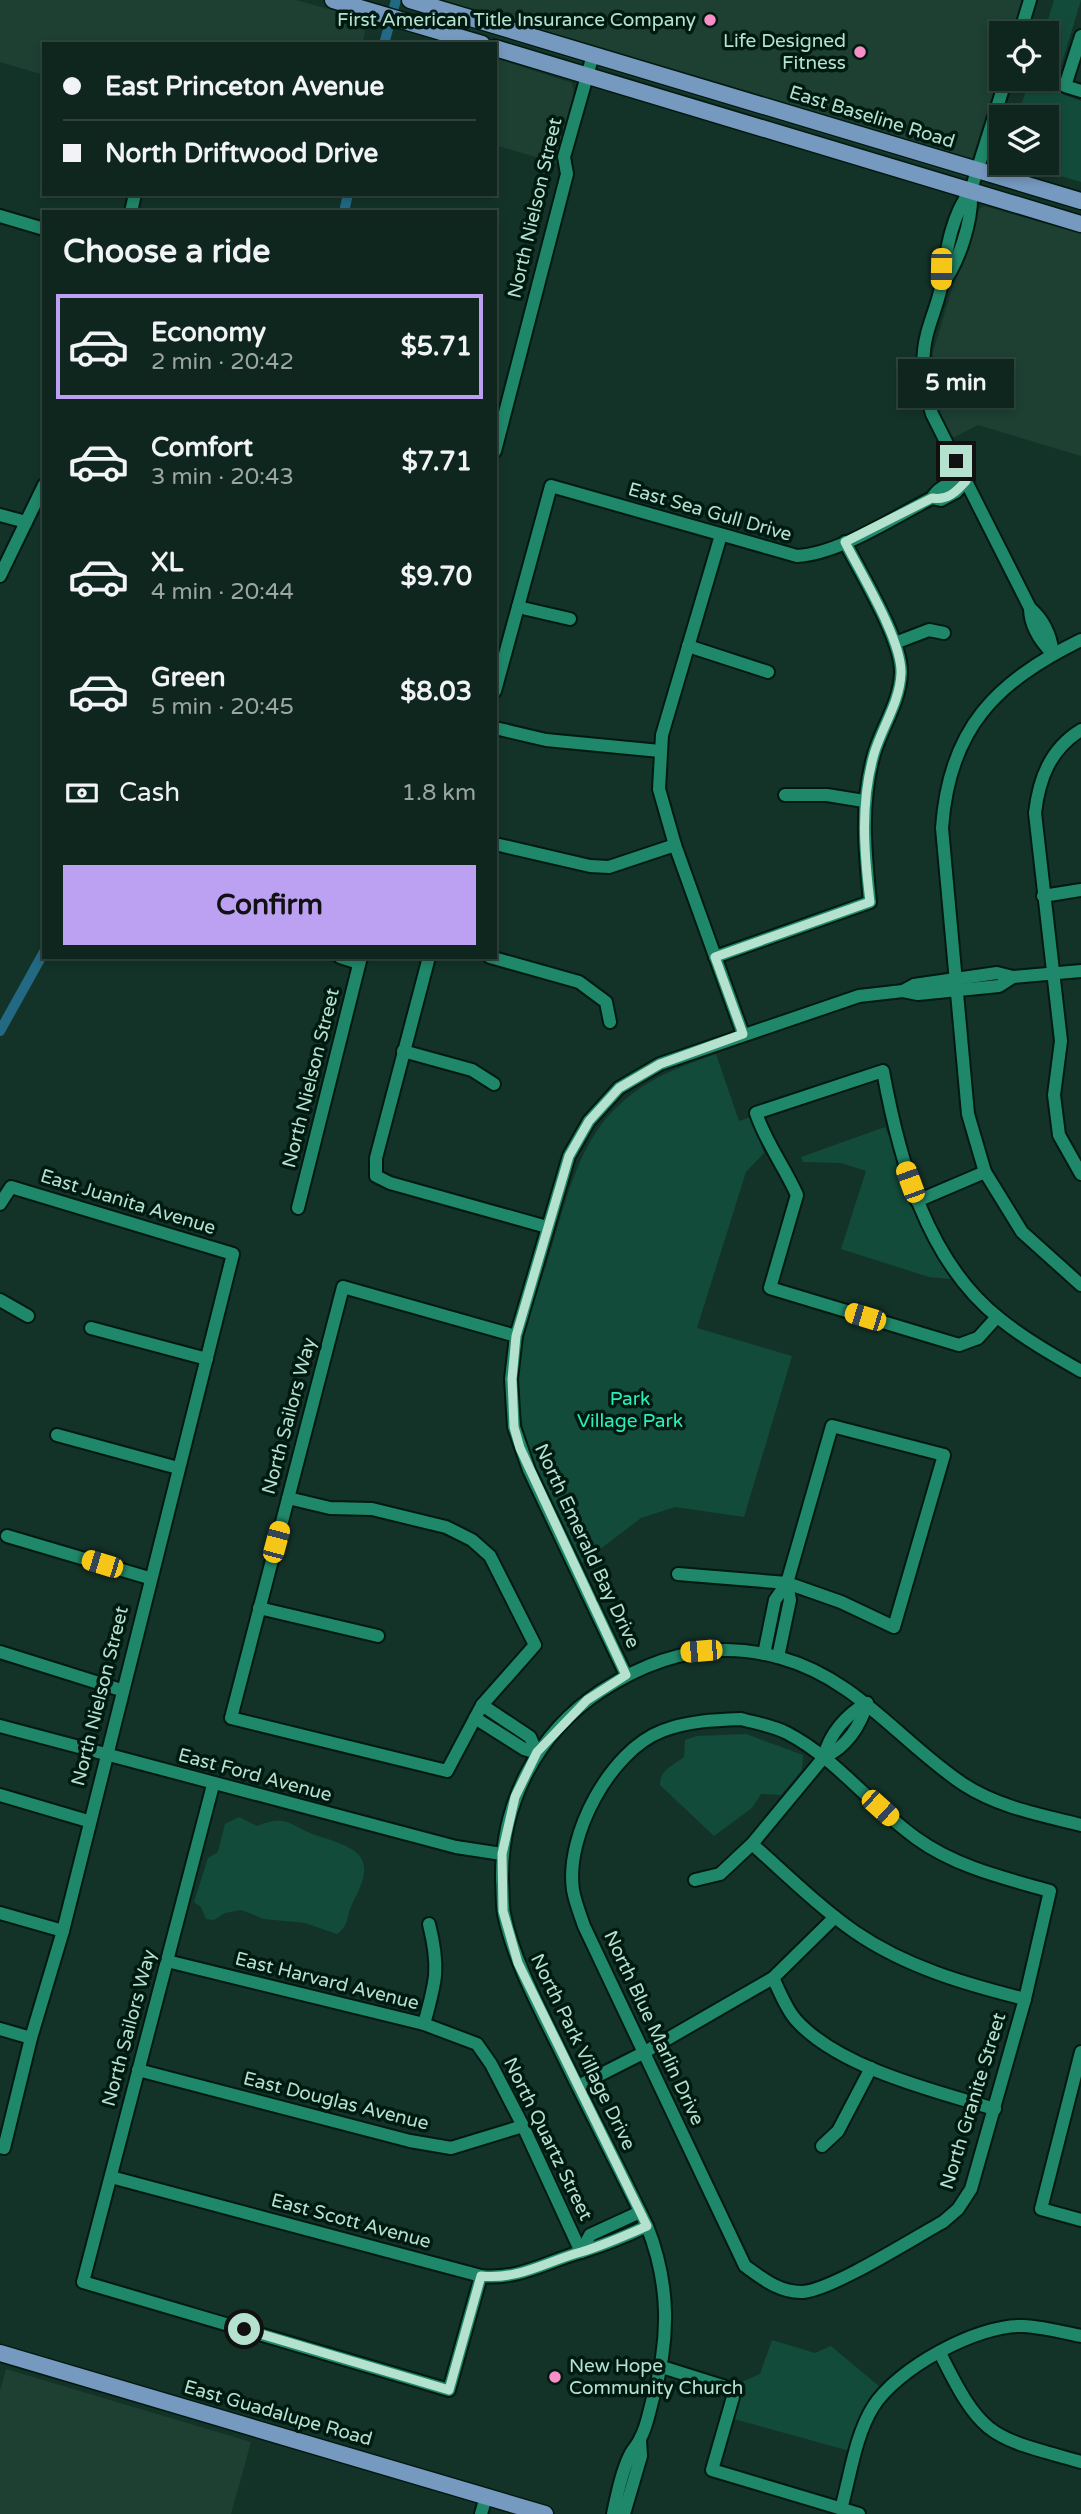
<!DOCTYPE html>
<meta charset="utf-8">
<style>
:root{--surface:#0f261e;--page:#1d322b;--text:#f1f3f6;--muted:#9ba5a4;--line:#2f433c;--accent:#bca0f2}
body{margin:0;font-family:"Varela Round",sans-serif;background:var(--page);color:var(--text);height:100vh;display:flex;flex-direction:column;font-size:26px;white-space:nowrap}
*{box-sizing:border-box;margin:0}
p{font-size:23px;color:var(--muted)}
.icon{flex:none;width:38px;height:38px;fill:none;stroke:currentColor;stroke-width:2;stroke-linecap:round;stroke-linejoin:round}
.map{position:relative;flex:1;overflow:hidden}
.sheet{position:absolute;left:42px;top:210px;width:455px;height:749px;display:flex;flex-direction:column;background:var(--surface);border-radius:0px;box-shadow:0 4px 10px #0003,0 0 0 2px var(--line)}
.sheet>*{flex:none}
.hud{position:absolute;left:42px;top:42px;width:455px;height:154px;border-radius:0px;box-shadow:0 4px 10px #0003,0 0 0 2px var(--line);display:grid;align-content:center;height:154px;padding:0 21px;background:var(--surface)}
.buttons{position:absolute;left:989px;top:21px;display:grid;gap:14px}
.buttons a{display:grid;place-items:center;width:70px;height:70px;border-radius:0px;background:var(--surface);box-shadow:0 4px 10px #0003,0 0 0 2px var(--line);font-size:35px}
.end{position:absolute;width:32px;height:32px;margin:-16px;border:9px solid #b5e1cf;background:#111;box-shadow:0 0 0 4px #111}
.from{border-radius:50%}
.bubble{position:absolute;height:49px;border-radius:0px;background:var(--surface);box-shadow:0 4px 10px #0003,0 0 0 2px var(--line);font-size:23px;font-weight:700;line-height:49px;text-align:center}
.car{position:absolute;width:21px;height:42px;margin:-21px -10px;border-radius:9px;box-shadow:0 0 5px 2px #0007;background:linear-gradient(#f5c518 24%,#345 0 40%,#f5c518 0 76%,#345 0 86%,#f5c518 0)}
.hud b{display:flex;align-items:center;gap:24px;height:66px;font-size:26px}
.hud b+b{border-top:2px solid var(--line)}
.hud i{width:18px;height:18px;background:var(--text)}
ul{padding:0;list-style:none}
li{display:flex;align-items:center;gap:21px;height:105px;margin:0 14px 10px;padding:0 7px;border:4px solid transparent;border-radius:0px}
li div{flex:1}
li b{display:block;font-size:26px}
li em{font-style:normal;font-weight:700}
li.on{border-color:var(--accent)}
li>.icon{width:63px;height:63px;stroke-width:1.5}
h2{padding:0 21px;font-size:32px;line-height:84px}
.pay{display:flex;align-items:center;gap:18px;height:77px;padding:0 21px;font-size:26px}
.pay p{margin-inline-start:auto}
.primary-button{display:flex;gap:14px;margin-top:auto;padding:14px 21px}
.primary-button a{flex:1;height:80px;border-radius:0px;background:var(--accent);color:#111;font-size:28px;font-weight:700;line-height:80px;text-align:center}
.map>svg:first-child{display:block}
</style>
<div class="map">
<svg width="1081" height="2514" viewBox="0 0 1081 2514">
<rect width="100%" height="100%" fill="#143328"/>
<g fill="#1d4033">
<polygon points="0,0 296,0 368,20 362,44 44,44 44,75 0,62"/>
<polygon points="418,0 1030,0 1020,33 1001,33 1001,79 974,180 415,12"/>
<polygon points="495,58 572,83 574,93 559,164 495,145"/>
<polygon points="984,206 1081,234 1081,456 978,425 953,438 941,416 932,373 933,352 973,218 977,210"/>
<polygon points="6,2369 251,2442 231,2514 0,2514 0,2391"/>
</g>
<g fill="#124b3a">
<polygon points="1054,0 1081,0 1057,79 1062,94 1081,101 1081,182 1017,163 1046,163 1046,117 1017,117 1030,79 1046,79 1046,33 1044,33"/>
<path d="M716,1054L739,1121L751,1117L764,1153L746,1172L697,1328L792,1356L744,1517L675,1507L641,1518L582,1563C560,1518 530,1472 522,1422C518,1401 518,1375 521,1354C525,1322 538,1292 547,1262C564,1210 575,1148 615,1109C644,1080 678,1067 716,1054Z"/>
<polygon points="885,1127 952,1279 929,1277 841,1249 866,1171 841,1163 803,1162 801,1157"/>
<path d="M746,1734L803,1755L802,1770L781,1795L761,1794L752,1808L714,1836L660,1785C659,1770 674,1765 684,1757L685,1740L697,1736Z"/>
<path d="M239,1817L257,1826C288,1813 291,1827 318,1836C359,1849 378,1856 353,1902C346,1915 350,1925 337,1934L305,1923L264,1919L241,1910L225,1913L214,1920L206,1919L201,1907L194,1902L208,1858L218,1852L225,1824Z"/>
<polygon points="772,2340 815,2353 831,2346 880,2387 859,2419 850,2451 734,2419 740,2396 737,2384 760,2374"/>
</g>
<g fill="none" stroke-linecap="round" stroke-linejoin="round">
<g stroke="#236984" stroke-width="10">
<polyline points="384,44 396,0"/>
<polyline points="344,212 348,194"/>
<polyline points="0,1031 44,952"/>
</g>
<defs>
<g id="minor">
<polyline points="1020,33 1030,0"/>
<polyline points="1081,36 1065,86 1081,91"/>
<path d="M1006,79L971,190C950,217 946,255 941,287C938,303 931,318 927,334C920,360 924,388 932,414L1030,608C1030,626 1040,641 1053,654"/>
<polyline points="131,212 135,194"/>
<polyline points="0,216 44,229"/>
<path d="M941,286C959,263 973,220 971,190"/>
<polyline points="495,451 567,174 564,157 593,55"/>
<polyline points="932,498 941,500 956,492 966,481"/>
<polyline points="0,515 26,522"/>
<polyline points="721,535 662,735 659,789 675,845 743,1034"/>
<polyline points="0,576 44,485"/>
<polyline points="518,607 570,619"/>
<path d="M1030,608C1044,620 1051,636 1053,654"/>
<path d="M1081,640C996,682 949,728 942,828L968,1114L985,1172L1022,1232L1081,1285"/>
<polyline points="895,643 929,630 944,633"/>
<polyline points="688,646 768,672"/>
<path d="M495,691L551,486L797,556C839,554 894,517 932,498C940,485 952,482 966,481"/>
<polyline points="495,728 546,740 660,751"/>
<path d="M1081,730C1050,749 1039,779 1035,813L1061,1041L1054,1095L1059,1135L1081,1174"/>
<polyline points="785,795 827,795 864,801"/>
<polyline points="495,844 590,866 609,867 675,845"/>
<polyline points="1043,896 1081,890"/>
<polyline points="340,957 359,963"/>
<polyline points="429,957 376,1158 376,1176 390,1183 547,1227"/>
<polyline points="490,957 579,982 606,1002 610,1022"/>
<path d="M715,957L870,902C865,852 860,803 874,754C882,727 900,702 901,673C902,640 861,574 845,542"/>
<polyline points="903,991 914,985 997,973 1013,977 1081,971"/>
<polyline points="403,1051 472,1070 494,1084"/>
<polyline points="917,1201 985,1172"/>
<polyline points="0,1204 11,1187 233,1254 63,1931 31,2038 4,2148 0,2147"/>
<polyline points="298,1208 361,957"/>
<polyline points="0,1300 28,1316"/>
<path d="M997,1317L978,1338L959,1345L770,1288L797,1195C784,1166 766,1143 756,1113L883,1071C899,1158 926,1261 1000,1319C1025,1339 1053,1355 1081,1371"/>
<polyline points="91,1328 207,1359"/>
<polyline points="57,1435 178,1468"/>
<polyline points="288,1498 330,1508 372,1509 446,1527 472,1540 490,1556 535,1645 482,1705 447,1771 231,1718 343,1287 516,1336"/>
<polyline points="7,1536 149,1578"/>
<polyline points="678,1574 787,1583 841,1602 894,1627 944,1455 832,1426 787,1583 775,1600 764,1654"/>
<polyline points="259,1608 378,1636"/>
<polyline points="0,1652 121,1690"/>
<polyline points="778,1657 790,1600 787,1583"/>
<polyline points="626,1675 529,1470 514,1427 511,1379 516,1336 569,1156 589,1121 619,1088 660,1064 859,996 903,991 918,994 999,986 1013,977"/>
<polyline points="482,1705 530,1737 537,1753"/>
<polyline points="475,1718 524,1749 537,1753"/>
<path d="M741,1719C756,1723 773,1726 787,1733C837,1759 871,1806 916,1838C956,1867 1004,1878 1050,1891L1025,1999L971,2189L958,2209L943,2222C912,2239 834,2289 803,2292C780,2293 763,2279 745,2266L584,1926C580,1914 575,1902 573,1890C565,1836 610,1751 662,1731C688,1721 714,1720 741,1719Z"/>
<polyline points="0,1726 456,1847 502,1854"/>
<path d="M824,1757C846,1748 861,1725 867,1703"/>
<polyline points="213,1785 83,2282 449,2390 481,2276"/>
<polyline points="0,1795 88,1821"/>
<path d="M752,1844C786,1874 818,1906 855,1932C906,1967 965,1984 1025,1999"/>
<path d="M695,1880L720,1874L752,1844L824,1757C829,1734 847,1714 867,1703"/>
<polyline points="0,1913 63,1931"/>
<polyline points="167,1961 424,2024 477,2044 491,2064 523,2126 581,2252"/>
<path d="M773,1978C780,1992 786,2009 796,2020C839,2068 935,2091 995,2109"/>
<path d="M424,2024C436,1981 440,1968 429,1924"/>
<polyline points="0,2029 31,2038"/>
<polyline points="1081,2052 1041,2209 1081,2220"/>
<polyline points="138,2070 410,2141 451,2148 523,2126"/>
<polyline points="578,2086 643,2053 773,1978 835,1917"/>
<polyline points="822,2146 838,2131 871,2068"/>
<path d="M111,2177L481,2276C519,2280 545,2262 581,2252C604,2245 624,2237 647,2226"/>
<polyline points="581,2252 590,2235 640,2212"/>
<path d="M940,2353C983,2440 990,2436 1081,2462"/>
<polyline points="662,2367 732,2389 733,2397 712,2470 859,2514"/>
<path d="M841,2509C850,2477 855,2436 873,2407C896,2369 978,2324 1023,2326C1043,2327 1062,2332 1081,2336"/>
<polyline points="481,2514 486,2497"/>
<path d="M613,2514C617,2495 622,2470 631,2453C634,2448 638,2444 640,2439C647,2427 649,2412 653,2398C670,2339 670,2284 647,2226C618,2166 587,2106 558,2046C537,2003 514,1961 504,1914C502,1903 503,1891 502,1880C501,1803 537,1733 601,1691C656,1655 716,1639 781,1658C857,1679 900,1742 963,1784C998,1807 1041,1815 1081,1825"/>
<polyline points="624,2514 641,2456 640,2440"/>
</g>
<g id="major">
<polyline points="333,0 482,44"/>
<polyline points="410,0 1081,201"/>
<polyline points="495,48 1081,224"/>
<polyline points="0,2353 545,2514"/>
</g>
</defs>
<use href="#minor" stroke="#001a11" stroke-width="16"/>
<use href="#major" stroke="#001a11" stroke-width="19"/>
<use href="#minor" stroke="#20886a" stroke-width="12"/>
<use href="#major" stroke="#7699c0" stroke-width="16"/>
</g>
<g fill="none" stroke-linecap="round" stroke-linejoin="round">
<path stroke="#b5e1cf" stroke-width="9" d="M244,2329L449,2390L481,2276C519,2280 545,2262 581,2252C604,2245 624,2236 647,2226L518,1963L503,1911L502,1854L515,1797L537,1752L587,1700L626,1675L520,1448L514,1427L512,1379L516,1336L569,1156L589,1121L619,1088L660,1064L743,1034L715,957L870,902C864,852 860,803 874,754C882,727 900,702 901,673C902,640 861,574 845,542L932,498C947,501 956,492 966,481L956,461"/>
</g>
<g fill="#fa8fc7" stroke="#001a11" stroke-width="2.5">
<circle cx="710" cy="20" r="7"/>
<circle cx="860" cy="52" r="7"/>
<circle cx="555" cy="2377" r="7"/>
</g>
<g text-anchor="middle" dominant-baseline="central" stroke-width="7" stroke-linejoin="round" paint-order="stroke">
<g font-size="19" fill="#b5e1cf" stroke="#001a11" text-anchor="end">
<text x="696" y="20">First American Title Insurance Company</text>
<text x="846" y="41">Life Designed<tspan x="846" dy="22">Fitness</tspan></text>
<text x="569" y="2366" text-anchor="start">New Hope<tspan x="569" dy="22">Community Church</tspan></text>
</g>
<g font-size="19" fill="#b5e1cf" stroke="#001a11">
<text transform="translate(872 117) rotate(17)">East Baseline Road</text>
<text transform="translate(535 208) rotate(-77)">North Nielson Street</text>
<text transform="translate(710 512) rotate(16)">East Sea Gull Drive</text>
<text transform="translate(311 1078) rotate(-76)">North Nielson Street</text>
<text transform="translate(128 1202) rotate(17)">East Juanita Avenue</text>
<text transform="translate(289 1416) rotate(-75)">North Sailors Way</text>
<text transform="translate(587 1546) rotate(65)">North Emerald Bay Drive</text>
<text transform="translate(100 1696) rotate(-76)">North Nielson Street</text>
<text transform="translate(255 1775) rotate(15)">East Ford Avenue</text>
<text transform="translate(327 1981) rotate(14)">East Harvard Avenue</text>
<text transform="translate(129 2028) rotate(-75)">North Sailors Way</text>
<text transform="translate(654 2028) rotate(65)">North Blue Marlin Drive</text>
<text transform="translate(583 2052) rotate(64)">North Park Village Drive</text>
<text transform="translate(336 2101) rotate(14)">East Douglas Avenue</text>
<text transform="translate(973 2101) rotate(-73)">North Granite Street</text>
<text transform="translate(548 2139) rotate(64)">North Quartz Street</text>
<text transform="translate(351 2221) rotate(15)">East Scott Avenue</text>
<text transform="translate(278 2413) rotate(16)">East Guadalupe Road</text>
</g>
<g font-size="19" fill="#2aefba" stroke="#001a11">
<text x="630" y="1399">Park<tspan x="630" dy="22">Village Park</tspan></text>
</g>
</g>
</svg>
<div class="buttons">
<a><svg class="icon" aria-label="locate" viewBox="0 0 24 24"><circle cx="12" cy="12" r="6"/><path d="M12 2v4M12 18v4M2 12h4M18 12h4"/></svg></a>
<a><svg class="icon" aria-label="layers" viewBox="0 0 24 24"><path d="M12 4l9 5-9 5-9-5zM3 14l9 5 9-5"/></svg></a>
</div>
<i class="end from" style="left:244px;top:2329px"></i>
<i class="end" style="left:956px;top:461px"></i>
<div class="bubble" style="left:898px;top:359px;width:116px">5 min</div>
<i class="car" style="left:941px;top:269px;rotate:181deg"></i>
<i class="car" style="left:910px;top:1182px;rotate:340deg"></i>
<i class="car" style="left:865px;top:1317px;rotate:287deg"></i>
<i class="car" style="left:276px;top:1542px;rotate:15deg"></i>
<i class="car" style="left:102px;top:1564px;rotate:287deg"></i>
<i class="car" style="left:701px;top:1651px;rotate:265deg"></i>
<i class="car" style="left:880px;top:1808px;rotate:132deg"></i>
<div class="hud">
<b><i class="from"></i>East Princeton Avenue</b>
<b><i></i>North Driftwood Drive</b>
</div>
<section class="sheet">
<h2>Choose a ride</h2>
<ul>
<li class="on"><svg class="icon" aria-label="car" viewBox="0 0 24 24"><path d="M5 17H2v-5l4-1 3-4h7l3 4 3 1v5h-3M9 17h6M6 11h13"/><circle cx="7" cy="17" r="2"/><circle cx="17" cy="17" r="2"/></svg><div><b>Economy</b><p>2 min · 20:42</p></div><em>$5.71</em></li>
<li><svg class="icon" aria-label="car" viewBox="0 0 24 24"><path d="M5 17H2v-5l4-1 3-4h7l3 4 3 1v5h-3M9 17h6M6 11h13"/><circle cx="7" cy="17" r="2"/><circle cx="17" cy="17" r="2"/></svg><div><b>Comfort</b><p>3 min · 20:43</p></div><em>$7.71</em></li>
<li><svg class="icon" aria-label="car" viewBox="0 0 24 24"><path d="M5 17H2v-5l4-1 3-4h7l3 4 3 1v5h-3M9 17h6M6 11h13"/><circle cx="7" cy="17" r="2"/><circle cx="17" cy="17" r="2"/></svg><div><b>XL</b><p>4 min · 20:44</p></div><em>$9.70</em></li>
<li><svg class="icon" aria-label="car" viewBox="0 0 24 24"><path d="M5 17H2v-5l4-1 3-4h7l3 4 3 1v5h-3M9 17h6M6 11h13"/><circle cx="7" cy="17" r="2"/><circle cx="17" cy="17" r="2"/></svg><div><b>Green</b><p>5 min · 20:45</p></div><em>$8.03</em></li>
</ul>
<div class="pay"><svg class="icon" aria-label="cash" viewBox="0 0 24 24"><path d="M3 7h18v10H3z"/><circle cx="12" cy="12" r="2"/></svg>Cash<p>1.8 km</p></div>
<div class="primary-button"><a>Confirm</a></div>
</section>
</div>
